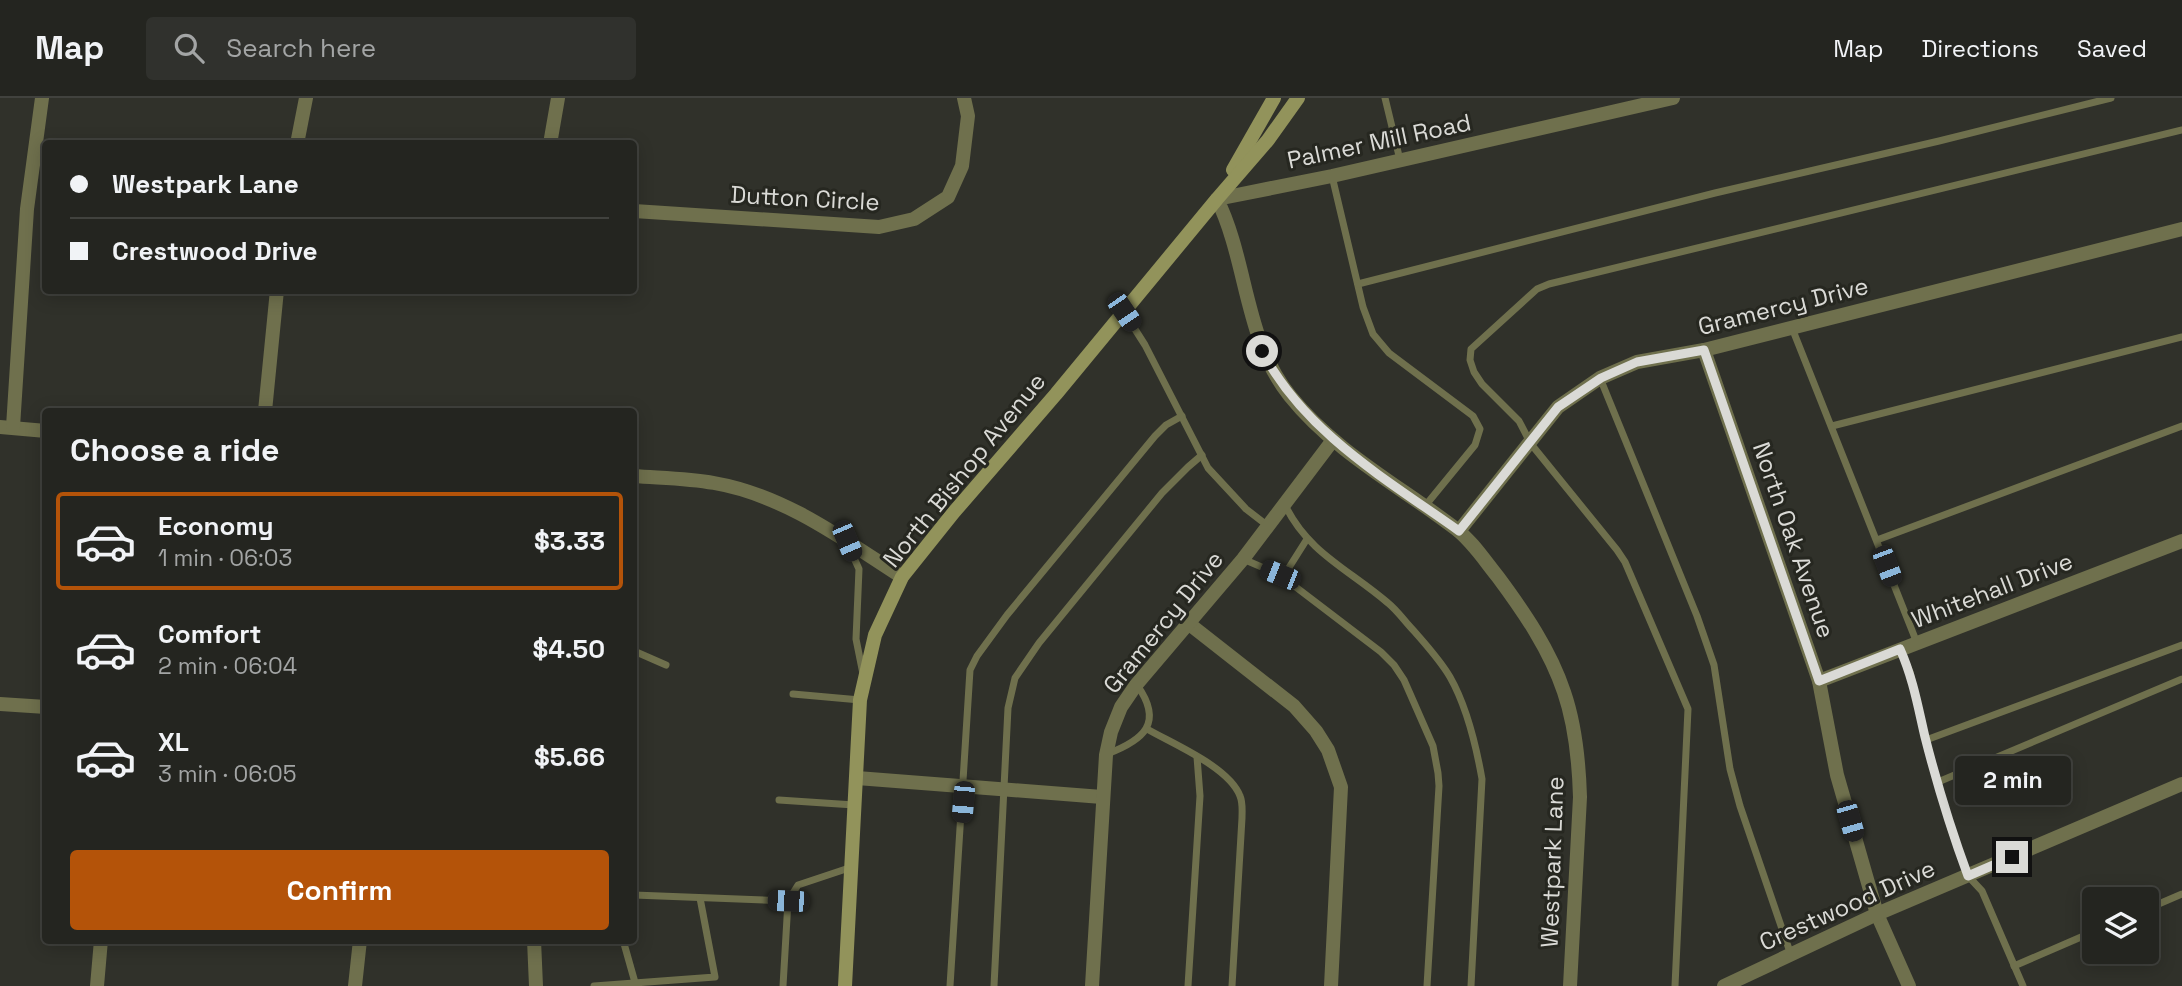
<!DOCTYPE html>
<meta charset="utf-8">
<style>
:root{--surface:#242520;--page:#30312d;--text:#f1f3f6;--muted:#a3a5a5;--line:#41423e;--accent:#b45309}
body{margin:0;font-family:"Space Grotesk",sans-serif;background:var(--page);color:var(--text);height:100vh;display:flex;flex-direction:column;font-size:26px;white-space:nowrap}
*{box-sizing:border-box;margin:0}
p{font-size:23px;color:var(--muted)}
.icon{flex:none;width:38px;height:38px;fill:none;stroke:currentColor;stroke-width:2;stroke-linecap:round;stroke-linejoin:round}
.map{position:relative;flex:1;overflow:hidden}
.side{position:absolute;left:42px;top:310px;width:595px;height:536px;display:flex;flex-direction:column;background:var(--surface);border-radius:7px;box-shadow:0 4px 18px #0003,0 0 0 2px var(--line)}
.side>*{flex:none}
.banner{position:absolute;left:42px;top:42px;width:595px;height:154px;border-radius:7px;box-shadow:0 4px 18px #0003,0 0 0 2px var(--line);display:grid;align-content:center;height:154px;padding:0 28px;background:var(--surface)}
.buttons{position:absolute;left:2082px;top:789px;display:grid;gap:14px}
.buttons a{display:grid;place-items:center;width:77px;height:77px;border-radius:7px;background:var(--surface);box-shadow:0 4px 18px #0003,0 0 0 2px var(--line);font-size:35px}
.end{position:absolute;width:32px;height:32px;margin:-16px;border:9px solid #dadad6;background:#111;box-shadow:0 0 0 4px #111}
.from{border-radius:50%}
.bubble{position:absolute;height:49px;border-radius:7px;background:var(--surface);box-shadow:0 4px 18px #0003,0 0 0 2px var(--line);font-size:23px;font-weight:600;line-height:49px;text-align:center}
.car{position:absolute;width:21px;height:42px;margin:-21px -10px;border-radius:9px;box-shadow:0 0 5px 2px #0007;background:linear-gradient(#222 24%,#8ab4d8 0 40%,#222 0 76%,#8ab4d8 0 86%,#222 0)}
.banner b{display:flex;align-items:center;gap:24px;height:66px;font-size:26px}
.banner b+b{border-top:2px solid var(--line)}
.banner i{width:18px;height:18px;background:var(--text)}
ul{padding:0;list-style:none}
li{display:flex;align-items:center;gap:21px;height:98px;margin:0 14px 10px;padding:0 14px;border:4px solid transparent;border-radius:7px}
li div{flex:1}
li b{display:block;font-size:26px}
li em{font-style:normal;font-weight:600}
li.selected{border-color:var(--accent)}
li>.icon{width:63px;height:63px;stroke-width:1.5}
h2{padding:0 28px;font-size:32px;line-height:84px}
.cta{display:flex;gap:14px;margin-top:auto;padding:14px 28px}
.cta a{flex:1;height:80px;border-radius:7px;background:var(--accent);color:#fff;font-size:28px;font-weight:600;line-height:80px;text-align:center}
header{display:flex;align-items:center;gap:42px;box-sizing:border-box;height:98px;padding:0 35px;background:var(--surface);border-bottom:2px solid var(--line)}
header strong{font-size:33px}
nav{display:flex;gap:38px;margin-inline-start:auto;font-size:24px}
.search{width:490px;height:63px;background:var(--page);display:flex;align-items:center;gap:18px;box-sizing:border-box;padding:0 24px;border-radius:7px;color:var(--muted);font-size:26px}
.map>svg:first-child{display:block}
</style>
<header>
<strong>Map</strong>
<div class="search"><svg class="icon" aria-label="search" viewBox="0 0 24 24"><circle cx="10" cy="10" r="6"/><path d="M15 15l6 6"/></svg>Search here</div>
<nav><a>Map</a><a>Directions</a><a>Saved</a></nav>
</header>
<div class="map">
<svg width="2182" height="888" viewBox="0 0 2182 888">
<rect width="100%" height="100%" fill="#30312a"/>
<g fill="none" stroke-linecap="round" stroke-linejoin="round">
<g stroke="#6f704d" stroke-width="7">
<polyline points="1385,0 1400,62"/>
<polyline points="1332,78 1363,209 1373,236 1389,255 1473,318 1480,331 1475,347 1425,408"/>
<polyline points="1358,186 1715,95 1939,43 2111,0"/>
<polyline points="1124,214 1145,247 1208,370 1246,411 1268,428"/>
<polyline points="1792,230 1917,545"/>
<polyline points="1600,280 1697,518 1714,567 1730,671 1740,708 1791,857"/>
<polyline points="1832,328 2182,239"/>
<path d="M1285,407C1308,455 1350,472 1388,505C1398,513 1405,524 1414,533C1427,548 1440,562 1450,579C1467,609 1476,647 1482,681L1471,888"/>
<polyline points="1877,442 2182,328"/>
<polyline points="848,447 859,471 856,541 863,576"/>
<polyline points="1243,461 1280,477 1381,554 1394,567 1404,582 1433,648 1438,675 1439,688 1427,888"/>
<polyline points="1283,479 1307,441"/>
<polyline points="1900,552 1910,574 1925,639 1951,731 1968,778 1982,793 2023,888"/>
<polyline points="634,553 666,567"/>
<polyline points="793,596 860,602"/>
<path d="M1147,631C1173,646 1229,669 1240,698C1243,705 1242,713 1242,720L1232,888"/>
<polyline points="1926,642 2182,547"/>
<path d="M1107,656C1144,642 1164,625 1137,587"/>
<polyline points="1938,684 2182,581"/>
<polyline points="779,702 854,707"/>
<polyline points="634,797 788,803 783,888"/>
<polyline points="788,803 798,787 852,769"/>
<polyline points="2147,811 2182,796"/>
<polyline points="623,842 636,888"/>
<polyline points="2014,868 2095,833"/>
<polyline points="594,888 715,879 700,800"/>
<polyline points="950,888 970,572 977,558 1007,517 1155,338 1166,327 1182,318"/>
<polyline points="994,888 1008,610 1015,580 1039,545 1162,395 1188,369 1202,357"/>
<polyline points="1188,888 1200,698 1197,659"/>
<polyline points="1675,888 1688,611 1625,464 1617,452 1531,346 1519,323 1482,286 1474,274 1470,262 1471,251 1537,191 1549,186 2182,32"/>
</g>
<g stroke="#6f704d" stroke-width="14">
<polyline points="297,46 306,0"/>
<polyline points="550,46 558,0"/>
<polyline points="634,113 879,129 914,121 948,99 962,68 968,18 964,0"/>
<polyline points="1704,252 1819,583 1837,677 1877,816 1909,888"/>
<polyline points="265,313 277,192"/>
<polyline points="0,329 46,333"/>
<polyline points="13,329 27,111 42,0"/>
<path d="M634,378C660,380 688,380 714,385C784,397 843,441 902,479"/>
<polyline points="1459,433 1558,309 1600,280 1637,264 1704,252 2182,131"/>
<polyline points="1188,525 1294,608 1316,633 1328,652 1341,689 1331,888"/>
<polyline points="1819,583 2182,443"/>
<polyline points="0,606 46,609"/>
<polyline points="857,680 1102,699"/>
<polyline points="534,842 536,888"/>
<polyline points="97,888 101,842"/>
<polyline points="355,888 360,842"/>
<polyline points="1092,888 1106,657 1111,634 1121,609 1136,587 1243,461 1333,342"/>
<path d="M1570,888L1580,699C1579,665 1575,626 1564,594C1550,552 1524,514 1498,479C1485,463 1472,443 1456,431C1400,388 1335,354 1290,298C1244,241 1248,164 1217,101L1332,78L1673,0"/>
<polyline points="1724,888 1877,816 2182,686"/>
</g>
<g stroke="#92935b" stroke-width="14">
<polyline points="1233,72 1274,0"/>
<polyline points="845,888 860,602 875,537 902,479 954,414 1056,296 1217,101 1268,42 1298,0"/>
</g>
</g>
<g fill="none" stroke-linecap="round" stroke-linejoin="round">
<path stroke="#dadad6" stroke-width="9" d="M1262,253C1305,335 1386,381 1459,433L1558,309L1601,280L1637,264L1704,252L1819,583L1900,551C1913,580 1918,609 1925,639C1937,686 1951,732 1968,778L2012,759"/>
</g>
<g text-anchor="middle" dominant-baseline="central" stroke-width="6" stroke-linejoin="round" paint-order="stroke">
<g font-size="24" fill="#dadad6" stroke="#262720">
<text transform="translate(1379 43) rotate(-12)">Palmer Mill Road</text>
<text transform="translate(805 100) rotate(3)">Dutton Circle</text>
<text transform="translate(1783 208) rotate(-14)">Gramercy Drive</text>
<text transform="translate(964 372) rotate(-51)">North Bishop Avenue</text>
<text transform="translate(1794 442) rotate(71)">North Oak Avenue</text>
<text transform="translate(1992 492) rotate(-21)">Whitehall Drive</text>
<text transform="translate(1163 524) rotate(-51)">Gramercy Drive</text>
<text transform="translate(1552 764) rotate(-88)">Westpark Lane</text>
<text transform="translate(1847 807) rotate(-24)">Crestwood Drive</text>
</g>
</g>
</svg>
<div class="buttons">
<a><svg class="icon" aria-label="layers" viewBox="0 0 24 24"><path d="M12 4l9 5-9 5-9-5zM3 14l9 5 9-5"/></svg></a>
</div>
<i class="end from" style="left:1262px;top:253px"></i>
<i class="end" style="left:2012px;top:759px"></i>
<div class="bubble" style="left:1955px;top:658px;width:116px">2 min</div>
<i class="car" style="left:1124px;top:214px;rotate:146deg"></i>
<i class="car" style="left:847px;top:443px;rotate:157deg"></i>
<i class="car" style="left:1887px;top:468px;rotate:159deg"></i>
<i class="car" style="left:1280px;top:477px;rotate:292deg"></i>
<i class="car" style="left:963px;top:704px;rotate:185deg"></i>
<i class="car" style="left:1850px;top:723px;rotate:164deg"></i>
<i class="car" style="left:788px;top:803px;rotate:272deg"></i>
<div class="banner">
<b><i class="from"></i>Westpark Lane</b>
<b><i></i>Crestwood Drive</b>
</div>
<section class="side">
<h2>Choose a ride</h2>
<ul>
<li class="selected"><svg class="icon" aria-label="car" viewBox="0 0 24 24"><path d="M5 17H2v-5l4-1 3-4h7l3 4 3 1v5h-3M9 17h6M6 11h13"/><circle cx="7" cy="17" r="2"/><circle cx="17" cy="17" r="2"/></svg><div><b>Economy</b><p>1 min · 06:03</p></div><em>$3.33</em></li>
<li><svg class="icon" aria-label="car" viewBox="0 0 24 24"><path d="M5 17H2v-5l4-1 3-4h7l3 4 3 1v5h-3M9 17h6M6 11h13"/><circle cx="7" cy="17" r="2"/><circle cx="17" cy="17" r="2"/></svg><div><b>Comfort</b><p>2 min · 06:04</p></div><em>$4.50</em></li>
<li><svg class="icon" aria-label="car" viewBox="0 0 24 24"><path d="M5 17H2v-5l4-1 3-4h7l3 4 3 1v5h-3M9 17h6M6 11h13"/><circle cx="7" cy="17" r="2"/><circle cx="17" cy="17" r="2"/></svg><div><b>XL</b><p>3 min · 06:05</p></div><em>$5.66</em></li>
</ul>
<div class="cta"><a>Confirm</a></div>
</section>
</div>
